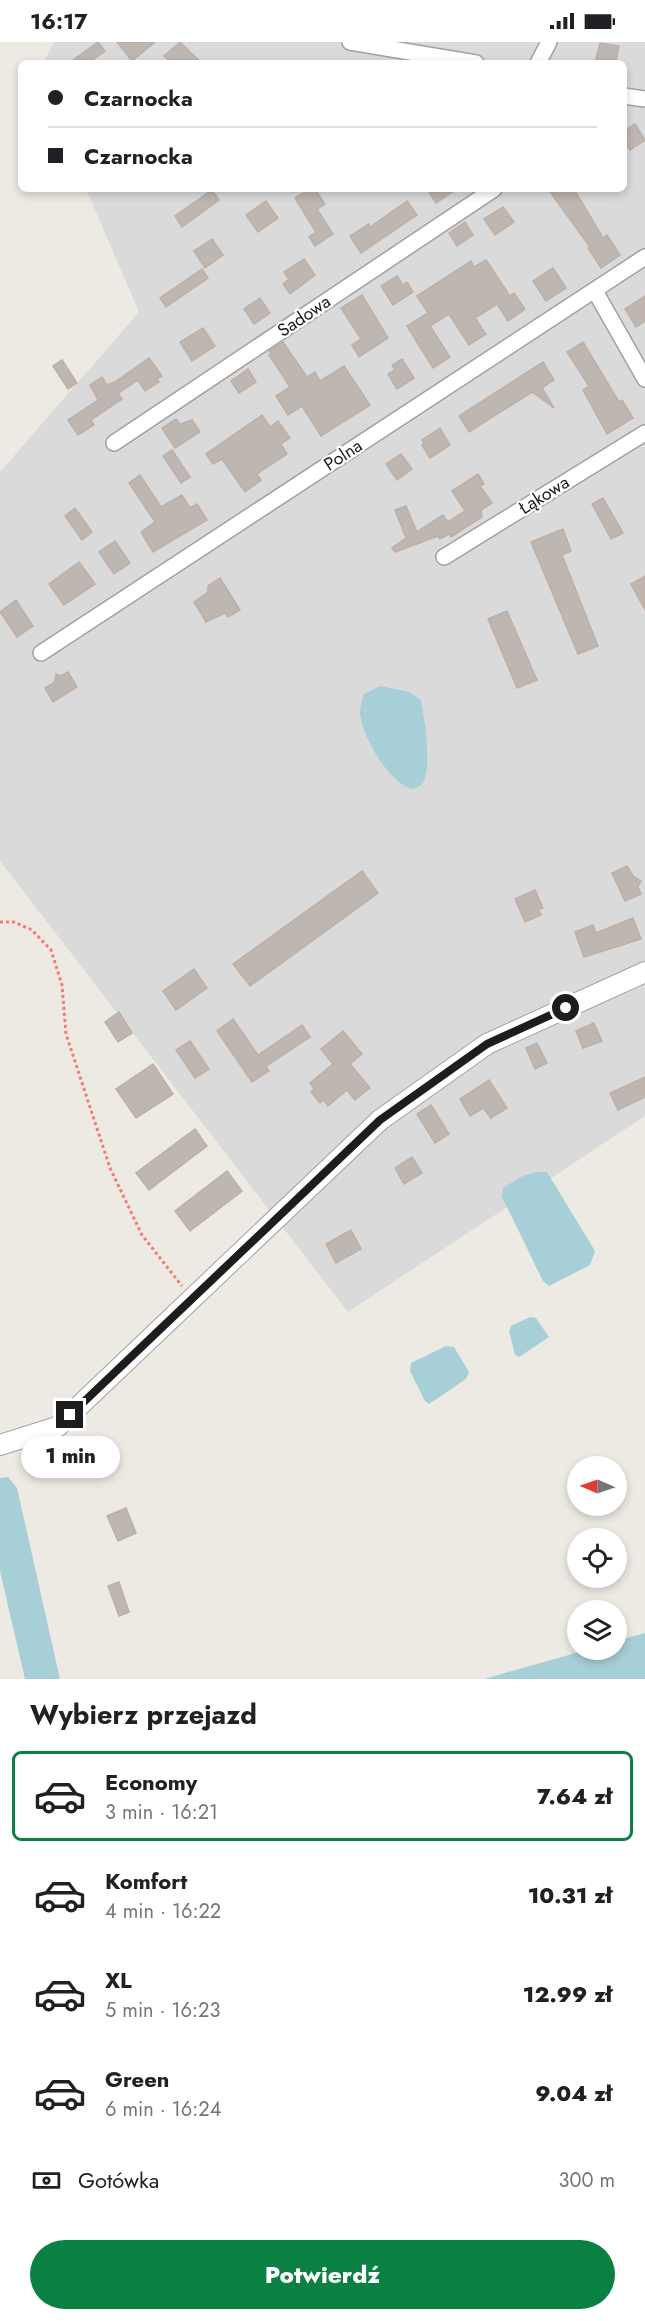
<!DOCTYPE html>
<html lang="pl">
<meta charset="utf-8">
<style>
:root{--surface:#fff;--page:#f2f2f2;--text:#202124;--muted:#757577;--line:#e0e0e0;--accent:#0b8043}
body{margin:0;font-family:Jost,sans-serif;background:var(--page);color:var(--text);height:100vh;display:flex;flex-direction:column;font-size:22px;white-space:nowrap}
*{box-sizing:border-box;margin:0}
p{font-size:20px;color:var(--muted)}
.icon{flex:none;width:33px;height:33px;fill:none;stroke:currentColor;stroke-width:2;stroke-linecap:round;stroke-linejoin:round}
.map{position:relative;height:1637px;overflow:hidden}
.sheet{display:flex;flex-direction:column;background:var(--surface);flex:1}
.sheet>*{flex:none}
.banner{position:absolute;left:18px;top:18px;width:609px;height:132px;border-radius:9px;box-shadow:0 3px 9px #0003;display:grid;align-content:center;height:132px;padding:0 30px;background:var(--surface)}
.needle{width:39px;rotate:272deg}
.tools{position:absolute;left:567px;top:1414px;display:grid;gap:12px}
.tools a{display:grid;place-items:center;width:60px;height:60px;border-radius:50%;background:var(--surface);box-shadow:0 3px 9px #0003;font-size:30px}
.end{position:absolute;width:27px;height:27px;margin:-14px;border:8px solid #1d1d1d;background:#fff;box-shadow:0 0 0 3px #fff}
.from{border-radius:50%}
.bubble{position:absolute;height:42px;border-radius:21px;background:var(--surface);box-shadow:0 3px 9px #0003;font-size:20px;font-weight:800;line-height:42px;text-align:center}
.banner b{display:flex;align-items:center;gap:21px;height:57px;font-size:22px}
.banner b+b{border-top:2px solid var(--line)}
.banner i{width:15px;height:15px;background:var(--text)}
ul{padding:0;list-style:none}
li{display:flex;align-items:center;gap:18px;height:90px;margin:0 12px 9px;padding:0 18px;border:3px solid transparent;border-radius:9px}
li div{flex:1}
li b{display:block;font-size:22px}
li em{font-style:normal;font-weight:800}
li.current{border-color:var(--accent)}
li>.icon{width:54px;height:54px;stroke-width:1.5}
h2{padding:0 30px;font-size:27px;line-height:72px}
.pay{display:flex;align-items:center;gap:15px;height:66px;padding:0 30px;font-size:22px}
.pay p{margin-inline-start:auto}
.action{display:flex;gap:12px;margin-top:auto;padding:12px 30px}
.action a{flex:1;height:69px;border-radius:36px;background:var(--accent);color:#fff;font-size:24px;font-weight:800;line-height:69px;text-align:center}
.status{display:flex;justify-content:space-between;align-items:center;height:42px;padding:0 30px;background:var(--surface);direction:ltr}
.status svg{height:16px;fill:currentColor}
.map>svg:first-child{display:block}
</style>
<div class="status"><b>16:17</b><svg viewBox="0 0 49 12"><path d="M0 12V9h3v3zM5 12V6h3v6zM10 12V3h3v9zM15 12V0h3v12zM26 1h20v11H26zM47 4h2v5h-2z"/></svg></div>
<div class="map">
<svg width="645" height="1637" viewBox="0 0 645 1637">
<rect width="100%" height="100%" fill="#edeae4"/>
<polygon fill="#dbdada" points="54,0 645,0 645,1074 348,1270 0,819 0,430 139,270 86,147 624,147 624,21 43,21"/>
<g fill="#a7cfd8">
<path d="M380,644L409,650L421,658C424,674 433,729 422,742C420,744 417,745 414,747C391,745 361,693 360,671C360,664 362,658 364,652Z"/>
<polygon points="535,1130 547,1130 595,1209 590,1223 549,1244 543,1239 502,1155 503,1146 521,1135"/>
<polygon points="530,1275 536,1276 549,1295 519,1315 515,1313 509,1289 511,1284"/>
<polygon points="446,1304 454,1305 469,1330 466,1337 429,1362 425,1359 410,1329 411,1321"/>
<polygon points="8,1435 17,1446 60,1637 25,1637 0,1529 0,1436"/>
<polygon points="645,1591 645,1637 484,1637 586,1608 616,1608 617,1599"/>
</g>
<g fill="#beb6b0" stroke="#beb0a7" stroke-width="1.5">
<polygon points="98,0 105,9 88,21 69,21"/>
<polygon points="117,0 155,0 132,19"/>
<polygon points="180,0 189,9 202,21 172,21 164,14"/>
<polygon points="600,1 619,4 616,20 595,21"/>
<polygon points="635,82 645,98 630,108 624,98 624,89"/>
<polygon points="310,147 315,147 325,162 317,167 333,192 315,204 309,195 316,190 295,156"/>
<polygon points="427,147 457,147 436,161"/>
<polygon points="548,147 574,147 603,196 607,193 620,213 601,226 588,206 590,205"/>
<polygon points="212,148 219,158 182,185 175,174"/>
<polygon points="266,159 278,176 258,190 246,173"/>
<polygon points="407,159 417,173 361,211 350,194 369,182 370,185"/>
<polygon points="503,165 514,180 495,193 484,177"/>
<polygon points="465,180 473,193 457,204 449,191"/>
<polygon points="212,197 223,213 205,226 194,209"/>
<polygon points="304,217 315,233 290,252 283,242 289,237 284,230"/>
<polygon points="486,218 510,254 514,251 525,267 508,279 497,262 475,276 486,292 469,303 449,272 430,284 450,315 433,326 407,284 428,271 417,254 471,219 474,225"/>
<polygon points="553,226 566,246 546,259 533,239"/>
<polygon points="202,227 208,236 166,265 160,256"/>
<polygon points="397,234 403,243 407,240 413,250 393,263 381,244"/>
<polygon points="362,253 388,296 359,315 352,303 361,297 341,266"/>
<polygon points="645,254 645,279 636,285 625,267"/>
<polygon points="260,256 270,271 254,282 244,267"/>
<polygon points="203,286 215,304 192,319 180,300"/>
<polygon points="283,300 307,335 315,330 320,339 344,324 370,363 321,394 302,364 288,373 276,354 290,345 269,313 271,311 269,309"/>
<polygon points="583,300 619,360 622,358 633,376 607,392 583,348 589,344 567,310"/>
<polygon points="149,316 162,334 157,337 159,340 145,349 138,338 118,351 122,357 91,378 94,383 78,393 68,378 98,358 90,343 102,335 107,343 115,340"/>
<polygon points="402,317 414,336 397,347 388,332 395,328 392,323"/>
<polygon points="62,318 77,341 68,347 53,324"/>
<polygon points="543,320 554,338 542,346 554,366 532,350 469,390 459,374"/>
<polygon points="248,327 256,340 239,351 231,339"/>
<polygon points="262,373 270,385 278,379 290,396 281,402 287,412 257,432 261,438 245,450 222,417 213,422 206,412"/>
<polygon points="176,377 180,382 192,378 200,390 175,406 162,386"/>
<polygon points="440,386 450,403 430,416 422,403 424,401 422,398"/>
<polygon points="172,408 190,435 181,441 163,414"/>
<polygon points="401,412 412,427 397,438 386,422"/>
<polygon points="478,432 484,442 480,444 492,461 481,468 482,475 451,495 449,492 440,497 438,494 395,510 392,506 406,496 395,468 406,464 417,490 443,473 448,480 465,469 452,449"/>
<polygon points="140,433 161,465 182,453 190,466 197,462 207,478 153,510 141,490 155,480 129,441"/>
<polygon points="603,456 623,491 611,497 592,462"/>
<polygon points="75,466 92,490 82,498 65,474"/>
<polygon points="563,487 571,509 562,513 598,604 578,612 531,500"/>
<polygon points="115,499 130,521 114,532 99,510"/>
<polygon points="79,520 95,542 64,563 49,542"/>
<polygon points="645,534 645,568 631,542"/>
<polygon points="220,536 240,568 228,575 225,571 206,580 194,560 208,550 208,544"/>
<polygon points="16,558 33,584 17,595 0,570"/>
<polygon points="507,569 537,638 517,646 488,577"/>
<polygon points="68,630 77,645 53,660 45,646 55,640 56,632 61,634"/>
<polygon points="627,824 633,834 641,839 638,845 641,852 625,859 612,831"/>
<polygon points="362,829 378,851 250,944 233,922"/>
<polygon points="535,848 543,866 538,868 541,873 525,880 515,857"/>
<polygon points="633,876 641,897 584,915 575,890 593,883 596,891"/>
<polygon points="194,927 207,946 176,968 163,949"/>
<polygon points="119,970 132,991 118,1000 105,980"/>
<polygon points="233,977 258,1013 302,983 310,995 266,1024 269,1029 252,1040 217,989"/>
<polygon points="594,981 602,999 583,1006 576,989"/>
<polygon points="343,989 362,1012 350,1022 370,1046 355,1058 347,1048 328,1064 324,1058 320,1061 311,1050 314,1047 310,1041 333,1022 321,1007"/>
<polygon points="190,999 209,1027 195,1036 176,1008"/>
<polygon points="537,1001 547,1021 535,1027 526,1006"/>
<polygon points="153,1022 173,1052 136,1076 116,1047"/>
<polygon points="645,1035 645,1055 618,1068 610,1051"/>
<polygon points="489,1038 507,1066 491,1076 483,1066 470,1074 460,1057"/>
<polygon points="431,1063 449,1092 435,1101 417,1072"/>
<polygon points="195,1087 207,1104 149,1148 136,1131"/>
<polygon points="412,1115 422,1131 404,1142 395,1126"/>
<polygon points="227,1129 242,1149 190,1189 175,1169"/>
<polygon points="351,1188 361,1207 336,1221 326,1202"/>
<polygon points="126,1466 136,1491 118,1499 107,1474"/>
<polygon points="119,1540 129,1570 119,1574 108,1544"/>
</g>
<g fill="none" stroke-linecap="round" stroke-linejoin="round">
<defs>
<g id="minor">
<polyline points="350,0 476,21"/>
<polyline points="538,21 549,0"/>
<polyline points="624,54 645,57"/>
<polyline points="595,249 645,337"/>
<polyline points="114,401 494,147"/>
<polyline points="444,515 645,391"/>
<polyline points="41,611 645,215"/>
</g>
<polyline id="tertiary" points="0,1403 57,1385 380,1078 487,1002 645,930"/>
</defs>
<use href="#minor" stroke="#a1a1a1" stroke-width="18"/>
<use href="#tertiary" stroke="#a1a1a1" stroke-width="22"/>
<polyline stroke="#f07c72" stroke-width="3" stroke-dasharray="3 3" stroke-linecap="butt" points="0,880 14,880 32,888 51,908 62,943 66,992 110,1126 142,1193 182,1244"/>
<use href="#minor" stroke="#fff" stroke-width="15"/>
<use href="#tertiary" stroke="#fff" stroke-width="20"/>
</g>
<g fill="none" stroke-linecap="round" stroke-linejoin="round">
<polyline stroke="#1d1d1d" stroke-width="8" points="70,1373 380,1078 487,1002 566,966"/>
</g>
<g text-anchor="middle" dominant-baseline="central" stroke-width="4.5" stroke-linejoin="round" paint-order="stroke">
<g font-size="18" fill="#1d1d1d" stroke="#fff">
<text transform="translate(304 274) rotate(-34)">Sadowa</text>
<text transform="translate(343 413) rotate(-33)">Polna</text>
<text transform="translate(544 453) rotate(-32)">Łąkowa</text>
</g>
</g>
</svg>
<div class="tools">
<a><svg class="needle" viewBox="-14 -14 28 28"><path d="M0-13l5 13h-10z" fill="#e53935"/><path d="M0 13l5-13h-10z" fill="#757577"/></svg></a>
<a><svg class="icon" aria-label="locate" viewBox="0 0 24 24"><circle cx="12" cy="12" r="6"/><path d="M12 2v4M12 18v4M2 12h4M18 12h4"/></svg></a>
<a><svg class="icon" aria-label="layers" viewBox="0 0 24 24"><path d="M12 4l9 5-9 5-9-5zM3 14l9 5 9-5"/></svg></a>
</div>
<i class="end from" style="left:566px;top:966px"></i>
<i class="end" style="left:70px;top:1373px"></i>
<div class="bubble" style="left:21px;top:1394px;width:99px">1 min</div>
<div class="banner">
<b><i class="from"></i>Czarnocka</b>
<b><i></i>Czarnocka</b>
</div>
</div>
<section class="sheet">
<h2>Wybierz przejazd</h2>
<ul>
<li class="current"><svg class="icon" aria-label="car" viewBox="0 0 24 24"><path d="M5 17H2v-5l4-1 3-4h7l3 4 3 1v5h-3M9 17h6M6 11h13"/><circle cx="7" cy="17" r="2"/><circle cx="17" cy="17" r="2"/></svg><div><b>Economy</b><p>3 min · 16:21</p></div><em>7.64 zł</em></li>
<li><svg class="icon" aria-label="car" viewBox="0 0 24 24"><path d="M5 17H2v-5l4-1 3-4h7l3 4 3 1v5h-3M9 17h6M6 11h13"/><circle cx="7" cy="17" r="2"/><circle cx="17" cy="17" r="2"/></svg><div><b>Komfort</b><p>4 min · 16:22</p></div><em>10.31 zł</em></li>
<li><svg class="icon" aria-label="car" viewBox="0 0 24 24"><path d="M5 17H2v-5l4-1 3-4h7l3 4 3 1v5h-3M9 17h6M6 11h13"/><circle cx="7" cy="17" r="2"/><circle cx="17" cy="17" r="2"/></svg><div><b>XL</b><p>5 min · 16:23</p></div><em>12.99 zł</em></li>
<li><svg class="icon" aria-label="car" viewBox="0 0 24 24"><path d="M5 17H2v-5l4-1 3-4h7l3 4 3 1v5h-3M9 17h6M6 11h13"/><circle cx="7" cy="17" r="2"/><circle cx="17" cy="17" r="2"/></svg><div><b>Green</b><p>6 min · 16:24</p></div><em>9.04 zł</em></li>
</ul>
<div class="pay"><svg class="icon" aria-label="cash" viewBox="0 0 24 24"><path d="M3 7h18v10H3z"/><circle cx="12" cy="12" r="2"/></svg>Gotówka<p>300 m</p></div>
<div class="action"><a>Potwierdź</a></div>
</section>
